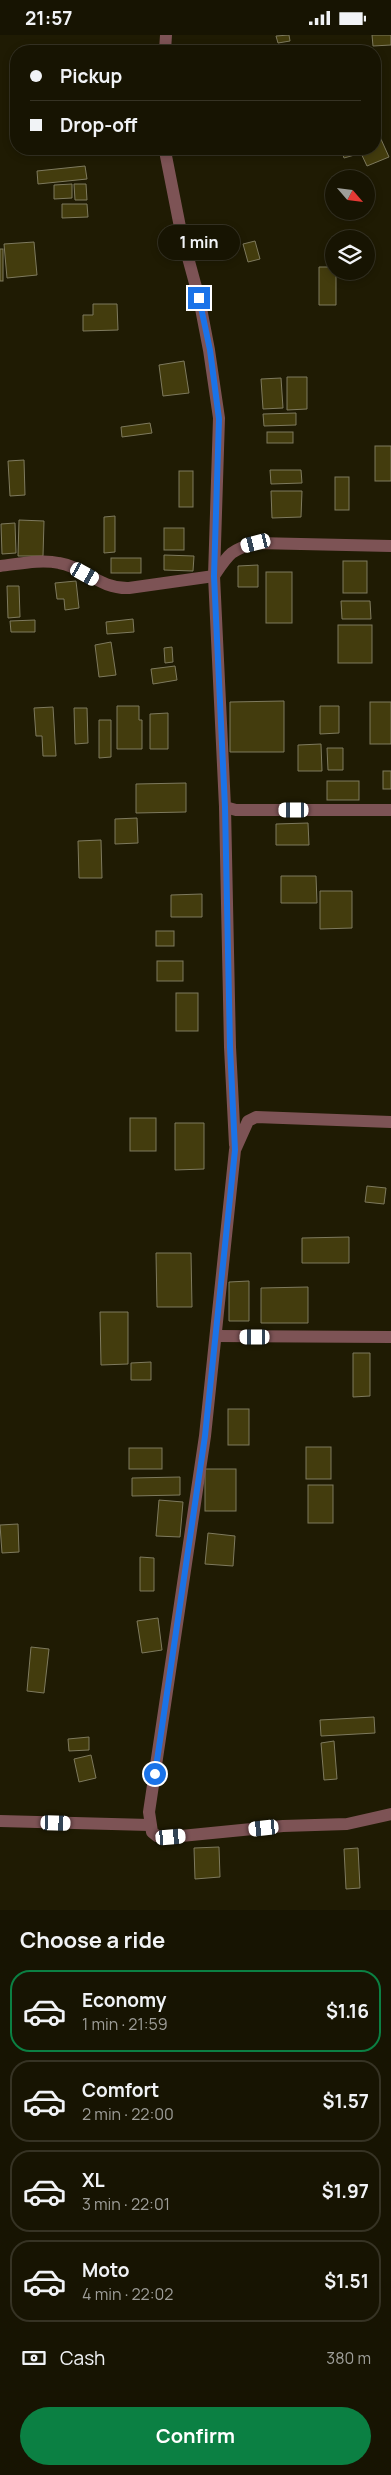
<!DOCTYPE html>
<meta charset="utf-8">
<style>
:root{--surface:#171402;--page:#201d0c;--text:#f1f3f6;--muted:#9e9e99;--line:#363324;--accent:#0b8043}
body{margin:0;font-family:Manrope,sans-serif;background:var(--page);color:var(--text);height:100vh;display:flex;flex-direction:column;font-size:19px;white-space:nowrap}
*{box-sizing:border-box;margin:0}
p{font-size:16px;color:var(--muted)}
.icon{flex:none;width:28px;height:28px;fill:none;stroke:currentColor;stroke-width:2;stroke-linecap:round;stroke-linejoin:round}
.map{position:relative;height:1875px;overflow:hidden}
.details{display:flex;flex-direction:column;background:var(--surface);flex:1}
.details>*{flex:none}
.guide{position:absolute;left:10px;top:10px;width:371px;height:110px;border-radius:20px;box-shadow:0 2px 8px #0003,0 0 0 1px var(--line);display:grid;align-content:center;height:110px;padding:0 20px;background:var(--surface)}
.needle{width:32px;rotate:118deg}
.controls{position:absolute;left:325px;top:135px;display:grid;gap:10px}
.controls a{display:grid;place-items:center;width:50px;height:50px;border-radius:50%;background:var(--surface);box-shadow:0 2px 8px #0003,0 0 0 1px var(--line);font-size:25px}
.end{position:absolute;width:22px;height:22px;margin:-11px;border:6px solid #1a73e8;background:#fff;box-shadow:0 0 0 2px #fff}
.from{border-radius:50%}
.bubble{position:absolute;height:35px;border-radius:18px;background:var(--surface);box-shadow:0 2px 8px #0003,0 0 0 1px var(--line);font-size:16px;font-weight:700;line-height:35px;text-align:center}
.car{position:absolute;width:15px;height:30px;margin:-15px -8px;border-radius:6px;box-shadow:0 0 4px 1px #0007;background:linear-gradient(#fff 24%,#345 0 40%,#fff 0 76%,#345 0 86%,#fff 0)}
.guide b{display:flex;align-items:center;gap:18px;height:48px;font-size:19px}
.guide b+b{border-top:1px solid var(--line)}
.guide i{width:12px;height:12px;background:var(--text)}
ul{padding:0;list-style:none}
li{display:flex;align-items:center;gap:15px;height:82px;margin:0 10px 8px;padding:0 10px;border:2px solid var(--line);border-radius:20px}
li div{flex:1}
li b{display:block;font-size:19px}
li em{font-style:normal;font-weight:700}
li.current{border-color:var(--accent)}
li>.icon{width:45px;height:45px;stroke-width:1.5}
h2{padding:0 20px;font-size:22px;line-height:60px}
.pay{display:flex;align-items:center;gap:12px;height:55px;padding:0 20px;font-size:19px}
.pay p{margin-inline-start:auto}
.cta{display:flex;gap:10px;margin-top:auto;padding:10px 20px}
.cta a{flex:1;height:58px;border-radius:30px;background:var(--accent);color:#fff;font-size:20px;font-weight:700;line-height:58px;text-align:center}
.status{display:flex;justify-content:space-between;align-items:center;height:35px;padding:0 25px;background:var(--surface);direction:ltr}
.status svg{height:14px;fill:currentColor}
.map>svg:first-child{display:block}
</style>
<div class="status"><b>21:57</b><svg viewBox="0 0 49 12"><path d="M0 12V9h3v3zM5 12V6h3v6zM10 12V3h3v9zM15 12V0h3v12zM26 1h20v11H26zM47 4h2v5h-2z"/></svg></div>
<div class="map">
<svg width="391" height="1875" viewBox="0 0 391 1875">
<rect width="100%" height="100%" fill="#1f1b03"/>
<g fill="#433c0d" stroke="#7e7a5e">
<polygon points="289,0 290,6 278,8 276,1"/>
<polygon points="372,0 391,0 391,10 373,11"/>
<polygon points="376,93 389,122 367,131 359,114 375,114"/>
<polygon points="341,114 357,114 358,119 344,123"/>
<polygon points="85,131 87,144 38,149 37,136"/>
<polygon points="72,149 72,163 54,164 54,150"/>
<polygon points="74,149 86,149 87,165 75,165"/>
<polygon points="62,169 87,169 88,182 62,183"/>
<polygon points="255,206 260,224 248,227 243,209"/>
<polygon points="34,207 37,240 7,243 4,209"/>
<rect x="0" y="214" width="3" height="32"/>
<polygon points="319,232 334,232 334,236 336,236 336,270 319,270"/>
<polygon points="93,269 117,269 118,295 83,296 83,280 93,280"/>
<polygon points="184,326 189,358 163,361 159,330"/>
<polygon points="287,342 307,342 307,374 287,375"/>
<polygon points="281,343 283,373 263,374 261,344"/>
<polygon points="296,378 296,390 264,391 263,379"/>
<polygon points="150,388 152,398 122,402 121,392"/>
<rect x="267" y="397" width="26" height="11"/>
<rect x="375" y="411" width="16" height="35"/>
<polygon points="24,425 25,460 10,461 8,426"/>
<polygon points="270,435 301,435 302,448 271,449"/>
<rect x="179" y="436" width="14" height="36"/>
<rect x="335" y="442" width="14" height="33"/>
<polygon points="271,456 302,456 301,482 272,483"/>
<polygon points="115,481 115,517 104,518 104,482"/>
<polygon points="19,485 44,486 43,521 18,521"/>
<polygon points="15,488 16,518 2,519 1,489"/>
<rect x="164" y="493" width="20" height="22"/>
<polygon points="164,520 194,521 193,536 164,535"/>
<rect x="111" y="523" width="30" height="15"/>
<rect x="343" y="526" width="24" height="32"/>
<polygon points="258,530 258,552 238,552 238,531"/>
<rect x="266" y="537" width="26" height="51"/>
<polygon points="76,546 79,573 65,575 64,564 57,564 55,548"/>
<polygon points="7,551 19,551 20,582 8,583"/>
<polygon points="341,566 370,566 371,584 342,584"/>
<polygon points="133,584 134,597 107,599 106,587"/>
<polygon points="35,585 35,597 11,597 10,586"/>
<rect x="338" y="590" width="34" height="38"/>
<polygon points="111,607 116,640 99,642 95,610"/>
<polygon points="172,612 173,627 165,628 164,613"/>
<polygon points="175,631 177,645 153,649 151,634"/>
<polygon points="284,666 284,717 230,717 230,667"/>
<rect x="370" y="667" width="21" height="42"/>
<polygon points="117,671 139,671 139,685 142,685 142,714 117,714"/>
<polygon points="320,671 339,671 339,698 320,699"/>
<polygon points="53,672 56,721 43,721 42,701 36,701 34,673"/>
<polygon points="74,673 87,673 88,708 75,709"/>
<polygon points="168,678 168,714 150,714 150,679"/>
<polygon points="99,685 111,685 111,722 99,723"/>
<polygon points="321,709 322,736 298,736 298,710"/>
<polygon points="327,713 343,713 343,735 328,735"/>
<rect x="383" y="736" width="8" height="18"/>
<rect x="327" y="746" width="32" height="19"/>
<polygon points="186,748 186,777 136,778 136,749"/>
<polygon points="137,783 138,808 115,809 115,784"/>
<polygon points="308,788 309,810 276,810 276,789"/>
<polygon points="101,805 102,843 79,843 78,806"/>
<polygon points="281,841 316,841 317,868 281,868"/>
<polygon points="320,856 352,856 352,893 320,894"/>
<polygon points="202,859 202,882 171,882 171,860"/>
<rect x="156" y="896" width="18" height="15"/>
<rect x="157" y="926" width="26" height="20"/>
<rect x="176" y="958" width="22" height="38"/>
<rect x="130" y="1083" width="26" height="33"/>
<polygon points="175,1088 204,1088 204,1134 175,1135"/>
<polygon points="367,1151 386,1153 384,1169 365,1167"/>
<polygon points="349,1202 349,1228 302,1228 302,1203"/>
<polygon points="156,1218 191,1218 192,1272 157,1272"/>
<polygon points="249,1246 249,1286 229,1286 229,1247"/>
<polygon points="308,1252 308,1288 261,1288 261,1253"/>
<polygon points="100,1277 128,1277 128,1329 101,1330"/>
<polygon points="353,1318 370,1318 370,1361 353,1362"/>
<polygon points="151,1327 151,1345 131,1345 131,1328"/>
<rect x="228" y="1374" width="21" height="36"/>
<rect x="306" y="1412" width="25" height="32"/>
<rect x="129" y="1413" width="33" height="21"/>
<rect x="205" y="1434" width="31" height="42"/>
<polygon points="180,1442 180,1460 132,1461 132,1443"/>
<rect x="308" y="1450" width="25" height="38"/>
<polygon points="159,1465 183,1467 180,1502 156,1501"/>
<polygon points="18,1489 19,1517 2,1518 0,1490"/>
<polygon points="208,1498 235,1501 233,1531 205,1529"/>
<polygon points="140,1522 154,1523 154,1556 140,1556"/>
<polygon points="158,1583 162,1615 142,1618 137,1586"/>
<polygon points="31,1612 49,1614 44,1658 27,1656"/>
<polygon points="374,1682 375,1698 321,1701 320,1685"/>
<polygon points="89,1702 89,1715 69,1716 68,1704"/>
<polygon points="334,1706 337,1744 324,1745 321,1708"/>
<polygon points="91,1720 96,1743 79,1747 74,1724"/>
<polygon points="219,1812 220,1842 195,1844 194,1813"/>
<polygon points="358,1813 360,1853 346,1854 344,1814"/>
</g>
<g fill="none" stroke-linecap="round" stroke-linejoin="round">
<g stroke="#7d5355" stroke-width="12">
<polyline points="165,16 166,0"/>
<polyline points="166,114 166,121 181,197 199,263 209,315 219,383 214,541 225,772 236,775 391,775"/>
<path d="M0,531C18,529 41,524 59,528C85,532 99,554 129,553L214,541C228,520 231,514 256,508L391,511"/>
<polyline points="225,772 230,1012 235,1110"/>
<polyline points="391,1087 256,1082 248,1086 235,1115 205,1401 149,1777 152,1797 157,1801 171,1802 283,1791 347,1789 391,1779"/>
<polyline points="217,1301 391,1302"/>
<polyline points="0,1786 149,1790"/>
</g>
</g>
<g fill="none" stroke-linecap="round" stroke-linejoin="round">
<polyline stroke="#1a73e8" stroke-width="6" points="155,1739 205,1401 235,1115 230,1012 225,772 214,541 219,384 210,315 199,263"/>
</g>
</svg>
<div class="controls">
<a><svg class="needle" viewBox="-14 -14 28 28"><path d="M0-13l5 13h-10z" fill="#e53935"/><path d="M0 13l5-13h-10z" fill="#9e9e99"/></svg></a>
<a><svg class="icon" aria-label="layers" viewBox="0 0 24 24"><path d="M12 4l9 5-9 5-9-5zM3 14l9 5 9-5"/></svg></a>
</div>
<i class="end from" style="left:155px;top:1739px"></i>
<i class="end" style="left:199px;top:263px"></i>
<div class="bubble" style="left:158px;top:190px;width:82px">1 min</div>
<i class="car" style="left:256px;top:508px;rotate:256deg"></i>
<i class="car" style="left:85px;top:539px;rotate:119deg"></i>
<i class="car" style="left:294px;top:775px;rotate:270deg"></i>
<i class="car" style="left:255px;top:1302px;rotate:270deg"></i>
<i class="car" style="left:56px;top:1788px;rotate:92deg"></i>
<i class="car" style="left:264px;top:1793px;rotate:264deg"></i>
<i class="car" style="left:171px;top:1802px;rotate:85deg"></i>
<div class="guide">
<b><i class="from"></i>Pickup</b>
<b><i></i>Drop-off</b>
</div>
</div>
<section class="details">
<h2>Choose a ride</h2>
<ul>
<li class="current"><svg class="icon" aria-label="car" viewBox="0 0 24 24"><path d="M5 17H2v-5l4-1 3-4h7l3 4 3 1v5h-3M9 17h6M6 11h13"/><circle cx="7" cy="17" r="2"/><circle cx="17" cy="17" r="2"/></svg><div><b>Economy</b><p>1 min · 21:59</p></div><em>$1.16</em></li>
<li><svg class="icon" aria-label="car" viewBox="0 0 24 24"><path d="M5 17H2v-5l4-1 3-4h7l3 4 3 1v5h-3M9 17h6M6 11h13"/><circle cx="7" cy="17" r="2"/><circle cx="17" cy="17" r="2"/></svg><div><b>Comfort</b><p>2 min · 22:00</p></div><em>$1.57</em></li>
<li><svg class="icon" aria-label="car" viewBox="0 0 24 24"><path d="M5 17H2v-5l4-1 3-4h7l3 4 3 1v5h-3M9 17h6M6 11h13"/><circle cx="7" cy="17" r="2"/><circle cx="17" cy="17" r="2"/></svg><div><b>XL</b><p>3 min · 22:01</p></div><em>$1.97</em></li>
<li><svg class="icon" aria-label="car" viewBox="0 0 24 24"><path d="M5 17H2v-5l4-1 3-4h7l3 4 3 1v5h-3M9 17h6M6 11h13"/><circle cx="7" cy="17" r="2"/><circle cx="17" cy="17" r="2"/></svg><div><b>Moto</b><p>4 min · 22:02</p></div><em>$1.51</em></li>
</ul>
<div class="pay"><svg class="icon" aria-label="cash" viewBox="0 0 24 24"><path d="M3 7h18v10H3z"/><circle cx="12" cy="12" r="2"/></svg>Cash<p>380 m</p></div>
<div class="cta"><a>Confirm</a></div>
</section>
